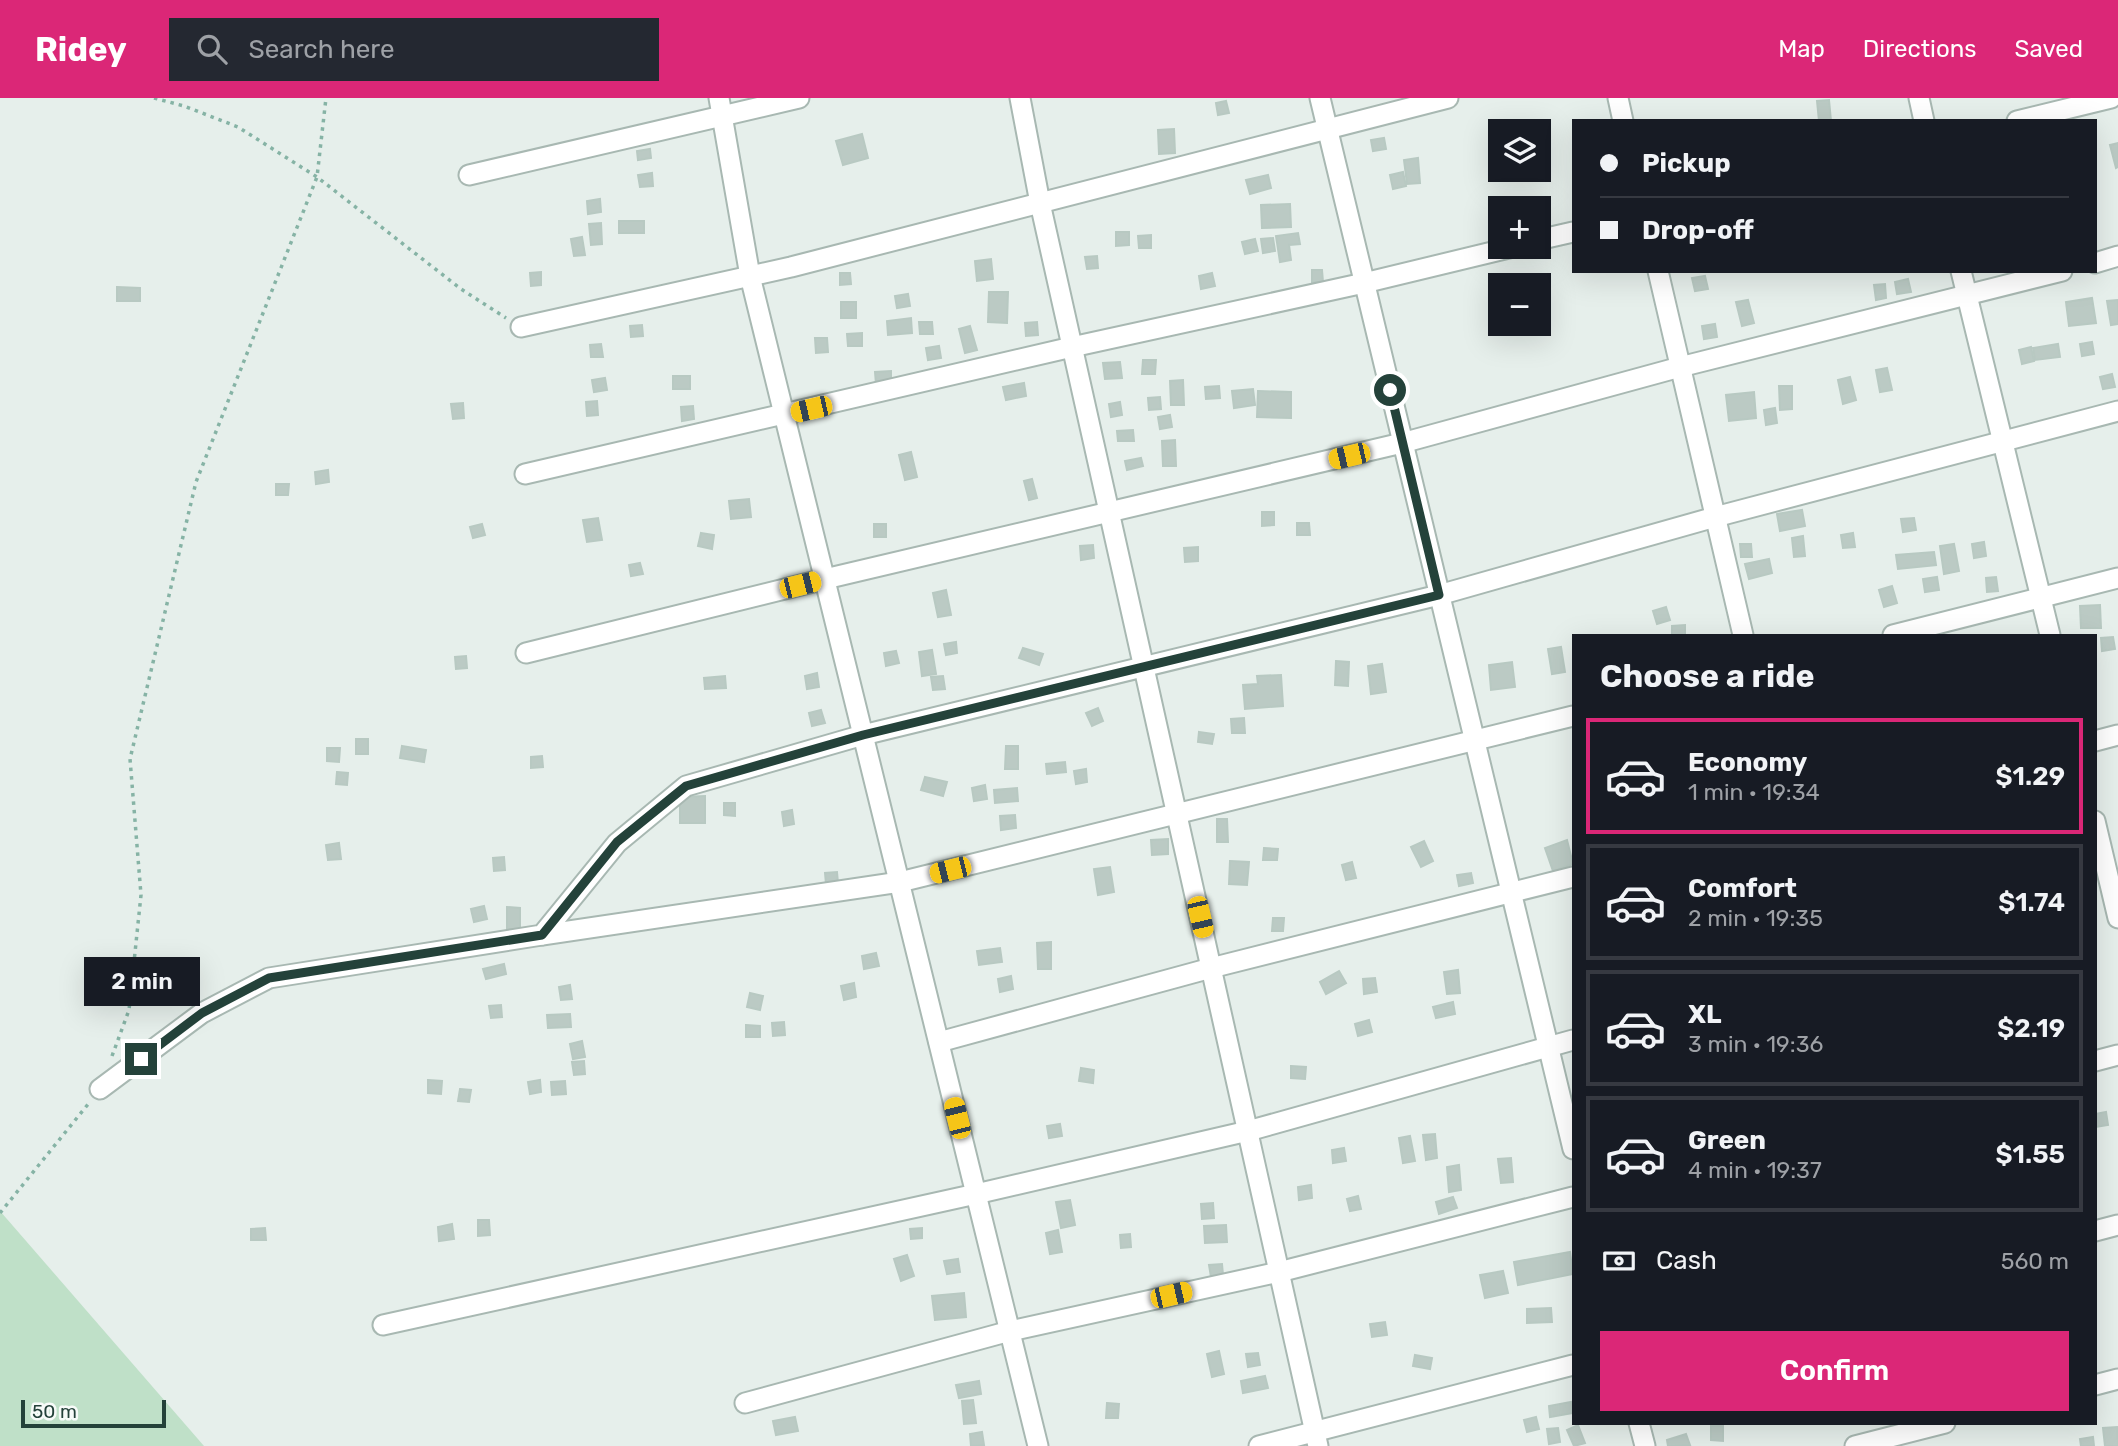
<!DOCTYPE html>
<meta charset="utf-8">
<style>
:root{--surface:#171b24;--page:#242831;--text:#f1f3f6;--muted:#9ea1a6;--line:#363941;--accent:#db2777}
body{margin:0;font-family:Rubik,sans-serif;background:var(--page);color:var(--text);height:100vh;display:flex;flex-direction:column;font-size:26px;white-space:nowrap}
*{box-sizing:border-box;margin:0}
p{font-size:23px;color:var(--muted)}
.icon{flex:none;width:38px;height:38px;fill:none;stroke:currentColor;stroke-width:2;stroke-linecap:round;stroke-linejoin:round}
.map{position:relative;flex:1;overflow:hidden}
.details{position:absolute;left:1572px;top:536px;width:525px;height:791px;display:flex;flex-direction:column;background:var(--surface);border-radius:0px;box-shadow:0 7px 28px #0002}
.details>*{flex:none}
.banner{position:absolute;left:1572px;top:21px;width:525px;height:154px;border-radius:0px;box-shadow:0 7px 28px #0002;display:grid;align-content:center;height:154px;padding:0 28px;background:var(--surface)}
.tools{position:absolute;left:1488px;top:21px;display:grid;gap:14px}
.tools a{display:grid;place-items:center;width:63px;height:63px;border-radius:0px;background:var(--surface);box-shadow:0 7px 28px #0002;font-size:35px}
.scale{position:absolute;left:21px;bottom:18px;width:145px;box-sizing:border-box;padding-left:7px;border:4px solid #24423a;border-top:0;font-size:19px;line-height:24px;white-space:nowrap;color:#24423a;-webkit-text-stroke:5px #f7fbf9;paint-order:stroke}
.end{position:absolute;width:32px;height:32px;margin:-16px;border:9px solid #24423a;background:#fff;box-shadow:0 0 0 4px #fff}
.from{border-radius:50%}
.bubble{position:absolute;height:49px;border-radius:0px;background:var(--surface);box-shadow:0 7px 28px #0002;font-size:23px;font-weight:600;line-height:49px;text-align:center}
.car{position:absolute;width:21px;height:42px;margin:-21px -10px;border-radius:9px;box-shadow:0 0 5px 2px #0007;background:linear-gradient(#f5c518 24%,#345 0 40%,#f5c518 0 76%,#345 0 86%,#f5c518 0)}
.banner b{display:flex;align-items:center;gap:24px;height:66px;font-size:26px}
.banner b+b{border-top:2px solid var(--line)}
.banner i{width:18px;height:18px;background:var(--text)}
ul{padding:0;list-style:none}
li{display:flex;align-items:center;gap:21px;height:116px;margin:0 14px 10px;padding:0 14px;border:4px solid var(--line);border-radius:0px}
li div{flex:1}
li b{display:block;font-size:26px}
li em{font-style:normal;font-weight:600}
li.selected{border-color:var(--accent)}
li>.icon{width:63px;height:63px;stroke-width:1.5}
h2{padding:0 28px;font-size:32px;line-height:84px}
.pay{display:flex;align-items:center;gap:18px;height:77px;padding:0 28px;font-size:26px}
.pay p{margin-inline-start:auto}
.cta{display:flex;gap:14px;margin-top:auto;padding:14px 28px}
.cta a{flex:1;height:80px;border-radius:0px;background:var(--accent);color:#fff;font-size:28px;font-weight:600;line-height:80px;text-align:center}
header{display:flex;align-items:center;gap:42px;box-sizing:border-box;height:98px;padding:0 35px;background:var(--accent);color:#fff}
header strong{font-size:33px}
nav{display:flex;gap:38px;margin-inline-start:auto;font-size:24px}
.search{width:490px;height:63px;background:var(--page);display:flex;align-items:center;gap:18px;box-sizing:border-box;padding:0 24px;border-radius:0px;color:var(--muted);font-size:26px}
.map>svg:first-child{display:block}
</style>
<header>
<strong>Ridey</strong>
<div class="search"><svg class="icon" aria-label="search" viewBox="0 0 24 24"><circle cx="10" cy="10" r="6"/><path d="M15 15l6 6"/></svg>Search here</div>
<nav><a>Map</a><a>Directions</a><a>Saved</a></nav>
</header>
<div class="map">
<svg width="2118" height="1348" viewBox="0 0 2118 1348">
<rect width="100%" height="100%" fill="#e6efeb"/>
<polygon fill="#bfe0c8" points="0,1113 204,1348 0,1348"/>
<g fill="#bbcac4" stroke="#b8c9c2" stroke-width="2">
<polygon points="1829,2 1831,23 1819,23 1817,3"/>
<polygon points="1226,3 1229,15 1218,17 1216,5"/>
<polygon points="1174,31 1175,55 1159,56 1158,32"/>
<polygon points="862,36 868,60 843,67 836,43"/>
<polygon points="1384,40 1386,51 1373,53 1371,42"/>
<polygon points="2118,45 2118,69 2116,70 2110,47"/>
<polygon points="650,51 651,60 638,62 637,53"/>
<polygon points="1418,60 1420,85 1407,86 1404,62"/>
<polygon points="1403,74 1406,88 1393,91 1390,77"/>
<polygon points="652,75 653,88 640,89 638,77"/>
<polygon points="1268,77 1271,90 1250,96 1246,82"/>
<polygon points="600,101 601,114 588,116 587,103"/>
<polygon points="1290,106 1291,129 1262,130 1261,107"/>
<rect x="619" y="123" width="25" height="12"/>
<polygon points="601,125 602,146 591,147 589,126"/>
<polygon points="1116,134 1129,134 1129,147 1116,148"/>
<polygon points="1298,135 1300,146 1289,147 1291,162 1280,164 1276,138"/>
<polygon points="1151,137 1151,150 1139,150 1138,138"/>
<polygon points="582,139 585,157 574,158 571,141"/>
<polygon points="1273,140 1275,153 1263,155 1261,141"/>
<polygon points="1255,141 1258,153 1245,156 1242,144"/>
<polygon points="1097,158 1098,170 1087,171 1085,159"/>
<polygon points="991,161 993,181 977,183 975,163"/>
<polygon points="1312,172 1322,172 1323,184 1312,184"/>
<polygon points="541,174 541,187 531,188 530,175"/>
<polygon points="840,175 850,175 851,186 840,187"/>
<polygon points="1212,175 1215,188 1201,191 1199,178"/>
<polygon points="1705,178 1708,191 1695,193 1692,180"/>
<polygon points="1908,181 1911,194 1897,196 1895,184"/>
<polygon points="1885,186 1886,200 1876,202 1874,187"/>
<polygon points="117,189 140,190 140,203 117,203"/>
<polygon points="989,194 1008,194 1007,225 988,224"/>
<polygon points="908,196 910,208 897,210 895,198"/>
<polygon points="2092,200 2096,225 2069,228 2066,204"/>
<polygon points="1748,202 1754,225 1742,228 1736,204"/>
<polygon points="2118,202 2118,226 2111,227 2107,203"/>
<rect x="841" y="204" width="15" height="16"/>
<polygon points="911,220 912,235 888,237 887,223"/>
<polygon points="919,224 932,224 933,236 920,236"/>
<polygon points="1037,224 1038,237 1026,238 1025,225"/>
<polygon points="1715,226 1717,239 1704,241 1702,228"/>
<polygon points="642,227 643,238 631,239 630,228"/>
<polygon points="970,228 977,252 965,255 959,231"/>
<polygon points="862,235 862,248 848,248 847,236"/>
<polygon points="815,240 827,240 828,254 816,255"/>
<polygon points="2092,244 2094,256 2082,258 2080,246"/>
<polygon points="601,246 603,259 591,259 590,247"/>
<polygon points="2058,246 2060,259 2035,262 2033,250"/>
<polygon points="939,248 941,260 928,262 926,250"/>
<polygon points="2031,249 2034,263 2022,266 2019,252"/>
<polygon points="1143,262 1156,262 1155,276 1142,276"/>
<polygon points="1120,264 1122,280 1105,281 1103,265"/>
<polygon points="1887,270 1892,292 1880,294 1876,272"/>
<polygon points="891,273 891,285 876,286 875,274"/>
<polygon points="2112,276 2115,289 2103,291 2100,279"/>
<rect x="673" y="278" width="17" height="13"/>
<polygon points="1850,279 1856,302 1843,306 1838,282"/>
<polygon points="605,280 607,292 594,294 592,282"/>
<polygon points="1183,282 1184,307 1171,307 1170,283"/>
<polygon points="1024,285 1026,298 1006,302 1003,289"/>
<polygon points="1219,288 1220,300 1206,301 1205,289"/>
<polygon points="1779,288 1792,288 1792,311 1780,312"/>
<polygon points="1253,291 1255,307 1234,310 1232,293"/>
<polygon points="1258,293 1291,294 1291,320 1257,319"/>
<polygon points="1754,294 1756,320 1729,323 1726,297"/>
<polygon points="1160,299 1161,311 1149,312 1148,300"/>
<polygon points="597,303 598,317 587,318 586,304"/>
<polygon points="1120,304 1122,317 1111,319 1109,306"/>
<polygon points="463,305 464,320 453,321 451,306"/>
<polygon points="693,308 694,321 682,323 681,309"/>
<polygon points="1775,310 1777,325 1766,327 1764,312"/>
<polygon points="1170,317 1172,329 1160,331 1158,319"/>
<polygon points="1133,332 1134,343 1118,343 1117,333"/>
<polygon points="1175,342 1176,368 1163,368 1162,343"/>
<polygon points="911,354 917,379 905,382 899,357"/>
<polygon points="1141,360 1143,368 1127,372 1125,363"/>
<polygon points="328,372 329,384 316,386 315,374"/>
<polygon points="1032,381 1037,400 1029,402 1024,383"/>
<polygon points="276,386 289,386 288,397 276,397"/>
<polygon points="749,401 751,419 731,421 729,403"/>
<polygon points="1802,412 1805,428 1780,433 1777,416"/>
<polygon points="1262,414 1274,414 1274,427 1262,428"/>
<polygon points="598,420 602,442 587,444 583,422"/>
<polygon points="1914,420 1916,432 1903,434 1901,421"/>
<polygon points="1297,425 1309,425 1310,437 1297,437"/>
<polygon points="482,426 485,437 473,440 470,429"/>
<rect x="874" y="426" width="12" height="13"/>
<polygon points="701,435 714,437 712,451 698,448"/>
<polygon points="1853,435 1855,449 1843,450 1841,437"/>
<polygon points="1803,438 1805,458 1794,459 1792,440"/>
<polygon points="1984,444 1986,458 1974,460 1972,446"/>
<polygon points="1740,446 1751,446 1752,459 1741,459"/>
<polygon points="1954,446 1959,473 1944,476 1940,448"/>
<polygon points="1093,447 1094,460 1081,462 1080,448"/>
<polygon points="1198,449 1198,463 1185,464 1184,450"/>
<polygon points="1934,454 1936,467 1898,471 1896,457"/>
<polygon points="1769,461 1772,475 1749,481 1745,466"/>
<polygon points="640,465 643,476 631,478 629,467"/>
<polygon points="1937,479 1939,492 1925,494 1923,481"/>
<polygon points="1996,479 1998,493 1987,494 1986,480"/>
<polygon points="1892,488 1897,505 1884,509 1879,492"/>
<polygon points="946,492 951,517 938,519 933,495"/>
<polygon points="2100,507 2101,530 2081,530 2080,508"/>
<polygon points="1666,509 1670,522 1657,526 1653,513"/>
<polygon points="1685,527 1685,537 1672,537 1672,528"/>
<polygon points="2113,539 2115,551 2102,553 2101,540"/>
<polygon points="956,544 957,555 946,557 944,546"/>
<polygon points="1561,549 1565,574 1552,576 1548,551"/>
<polygon points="1023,550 1043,556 1039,567 1019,560"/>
<polygon points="932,552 936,576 922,578 919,554"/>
<polygon points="896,553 899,565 886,568 884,555"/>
<polygon points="466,558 467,570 456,571 455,559"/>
<polygon points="1336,563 1349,564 1348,588 1335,587"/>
<polygon points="1512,564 1515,589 1491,592 1489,567"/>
<polygon points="1382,566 1386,594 1371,596 1368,568"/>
<polygon points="817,575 819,589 807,591 805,578"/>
<polygon points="1281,577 1283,608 1245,611 1243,587 1258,586 1257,578"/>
<polygon points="725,578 726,590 705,591 704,580"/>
<polygon points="943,578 945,591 933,592 931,579"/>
<polygon points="1098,610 1103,623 1092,628 1086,615"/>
<polygon points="821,612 825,625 812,628 809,615"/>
<polygon points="1244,620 1245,635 1232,635 1231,621"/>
<polygon points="1199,634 1214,636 1212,646 1198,644"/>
<rect x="356" y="641" width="12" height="15"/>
<polygon points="402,648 426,652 424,664 400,660"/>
<polygon points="1006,648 1018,648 1018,671 1005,671"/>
<polygon points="327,650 340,650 339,664 327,663"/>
<polygon points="542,658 543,669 531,670 531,659"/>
<polygon points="1065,664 1066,674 1047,676 1046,666"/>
<polygon points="1086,671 1087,684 1076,686 1074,673"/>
<polygon points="337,674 348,675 347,687 336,686"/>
<polygon points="925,679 947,684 943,698 921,692"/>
<polygon points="985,687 987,701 974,703 972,690"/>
<polygon points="1017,690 1018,703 995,705 994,692"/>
<polygon points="705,698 705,725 680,725 680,699"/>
<polygon points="724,705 735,705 735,718 724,717"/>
<polygon points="792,712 794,726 784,728 782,714"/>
<polygon points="1015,717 1016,730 1001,732 1000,718"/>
<polygon points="1217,721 1227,721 1228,744 1217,744"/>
<polygon points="1168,741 1168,756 1152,757 1151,742"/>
<polygon points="1567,742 1573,766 1553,773 1545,750"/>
<polygon points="1424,743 1433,763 1421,769 1411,749"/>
<polygon points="339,745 341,761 328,762 326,747"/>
<polygon points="1264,750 1278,751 1277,762 1263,762"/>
<polygon points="504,759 505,772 494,773 493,760"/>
<polygon points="1230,763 1249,764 1247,787 1229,786"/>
<polygon points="1352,764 1356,780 1346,782 1342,767"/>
<polygon points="1110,769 1114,794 1098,797 1094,771"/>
<polygon points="837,774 838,785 826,786 825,775"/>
<polygon points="1471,775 1473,785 1459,788 1457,777"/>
<polygon points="484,808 487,821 474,824 471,811"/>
<polygon points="507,809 520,810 520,831 507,831"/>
<polygon points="1273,820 1284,820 1283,833 1272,833"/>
<polygon points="1051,844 1051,871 1038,871 1037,845"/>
<polygon points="1000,850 1002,864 979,867 977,853"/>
<polygon points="876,855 879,868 864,871 862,858"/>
<polygon points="504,866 506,876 486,881 483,871"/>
<polygon points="1458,872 1460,895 1447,896 1444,874"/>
<polygon points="1339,873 1346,885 1326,896 1320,884"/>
<polygon points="1011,878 1013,891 1000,894 998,881"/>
<polygon points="1375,880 1377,894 1364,896 1363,881"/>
<polygon points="854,885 856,899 844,902 841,888"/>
<polygon points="570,887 572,901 561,902 559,889"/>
<polygon points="750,895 763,898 760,912 747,909"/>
<polygon points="1453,904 1455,916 1436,920 1433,909"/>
<polygon points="501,907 502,919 491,920 489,908"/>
<polygon points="570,916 571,929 548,930 547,917"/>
<polygon points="1369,922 1372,934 1358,938 1355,926"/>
<polygon points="784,924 785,937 773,938 772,925"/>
<polygon points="746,927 760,928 760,939 746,939"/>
<polygon points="582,943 585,959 573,961 570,946"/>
<polygon points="584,963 585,976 574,977 572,964"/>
<polygon points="1291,968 1306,969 1305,981 1291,980"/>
<polygon points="1081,970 1094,972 1093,985 1079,983"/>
<polygon points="428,982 442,983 441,996 428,995"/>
<polygon points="540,982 541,994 530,996 528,984"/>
<polygon points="565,983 566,996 552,997 551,984"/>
<polygon points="460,991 471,992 469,1004 458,1003"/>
<polygon points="2106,1014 2108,1027 2095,1029 2095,1016"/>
<polygon points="1060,1026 1062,1038 1049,1040 1047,1028"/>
<polygon points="1435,1036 1437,1060 1426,1062 1423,1037"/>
<polygon points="1410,1038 1415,1063 1403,1065 1399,1040"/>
<polygon points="1344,1050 1346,1063 1333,1065 1332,1052"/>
<polygon points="1511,1060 1513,1084 1501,1085 1498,1061"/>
<polygon points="1459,1067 1461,1092 1449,1094 1447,1069"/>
<polygon points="1311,1087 1312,1100 1299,1102 1298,1089"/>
<polygon points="1358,1098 1361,1111 1350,1113 1347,1101"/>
<polygon points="1453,1099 1457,1110 1439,1116 1436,1104"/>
<polygon points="1070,1102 1075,1127 1061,1130 1056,1104"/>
<polygon points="1213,1105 1214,1120 1202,1121 1201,1106"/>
<polygon points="478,1122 489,1122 490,1137 478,1138"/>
<polygon points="452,1126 454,1141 439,1143 438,1129"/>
<polygon points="1226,1127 1227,1144 1205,1145 1204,1128"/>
<polygon points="265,1130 266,1142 251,1142 251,1131"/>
<polygon points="922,1130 922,1140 911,1141 910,1131"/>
<polygon points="1058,1132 1062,1154 1050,1156 1046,1135"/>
<polygon points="1130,1136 1131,1149 1121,1150 1120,1137"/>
<polygon points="1570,1154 1573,1176 1518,1187 1514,1164"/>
<polygon points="907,1157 914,1178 901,1183 894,1161"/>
<polygon points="958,1161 960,1174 947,1176 944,1163"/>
<polygon points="1222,1166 1223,1177 1211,1179 1209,1167"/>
<polygon points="1503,1173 1508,1195 1485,1200 1480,1177"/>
<polygon points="964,1195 966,1219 935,1222 932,1198"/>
<polygon points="1551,1210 1552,1224 1527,1225 1527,1211"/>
<polygon points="1385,1224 1387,1237 1372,1239 1370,1226"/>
<polygon points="1219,1253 1224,1276 1212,1279 1207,1256"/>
<polygon points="1258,1255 1260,1267 1248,1269 1246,1256"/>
<polygon points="1415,1257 1432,1260 1430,1271 1413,1268"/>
<polygon points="1265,1278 1268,1290 1243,1295 1241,1283"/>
<polygon points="979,1283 981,1296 959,1300 956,1287"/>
<polygon points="973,1302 976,1325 964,1326 962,1303"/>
<polygon points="1571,1304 1573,1315 1550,1319 1549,1308"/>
<polygon points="1107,1305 1119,1306 1118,1320 1106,1320"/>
<polygon points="795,1319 798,1333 776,1337 773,1323"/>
<polygon points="1536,1319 1539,1331 1527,1334 1524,1322"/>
<polygon points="1578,1327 1585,1345 1574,1348 1567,1332"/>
<polygon points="1711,1328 1723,1328 1723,1343 1711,1342"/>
<polygon points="2117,1329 2118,1348 2105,1348 2103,1330"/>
<polygon points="1558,1330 1560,1344 1549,1346 1547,1331"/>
<polygon points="982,1334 984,1347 971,1348 970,1336"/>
<polygon points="1686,1336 1690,1347 1668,1348 1667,1342"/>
<polygon points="2093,1339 2094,1348 2081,1348 2080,1341"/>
</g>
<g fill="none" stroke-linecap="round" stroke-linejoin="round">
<defs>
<g id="minor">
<polyline points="719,0 750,178 1038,1348"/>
<polyline points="1020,0 1040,105 1318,1348"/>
<polyline points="1320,0 1573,1051"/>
<polyline points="1618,0 1623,23"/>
<polyline points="1919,0 1924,23"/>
<polyline points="2017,23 2111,0"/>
<polyline points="469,77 799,0"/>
<polyline points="1538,142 1573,134"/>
<polyline points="2095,165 2118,158"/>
<polyline points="1658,173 1743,537"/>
<polyline points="1961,173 2050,537"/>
<polyline points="521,229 791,169 1448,0"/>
<polyline points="525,376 1072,249 1364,185 1513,149"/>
<polyline points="1893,537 2118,480"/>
<polyline points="526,555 825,481 1402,345 1680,269 2062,173"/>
<polyline points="2095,643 2118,637"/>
<polyline points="2095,723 2118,820"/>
<polyline points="542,837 900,784 1573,618"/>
<polyline points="939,944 1211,870 1573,779"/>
<polyline points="2095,963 2118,957"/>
<polyline points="100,991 202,915 269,880 542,837 617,745 686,688 863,637 1439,497 1715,419 2118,313"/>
<polyline points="2095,1133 2118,1127"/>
<polyline points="383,1227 976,1096 1248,1033 1573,942"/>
<polyline points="2095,1287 2118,1281"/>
<polyline points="745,1305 1010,1233 1279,1174 1573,1099"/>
<polyline points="1639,1325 1645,1348"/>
<polyline points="1259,1348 1573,1267"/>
<polyline points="1855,1348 1945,1325"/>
</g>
</defs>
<use href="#minor" stroke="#a8b8b2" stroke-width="23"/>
<g stroke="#86b3a5" stroke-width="3.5" stroke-dasharray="3.5 5" stroke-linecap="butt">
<polyline points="154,0 184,8 238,29 317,79 461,191 506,220"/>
<polyline points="112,958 129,912 141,797 130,661 196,384 317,79 326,0"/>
<polyline points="0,1115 89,1005"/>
</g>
<use href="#minor" stroke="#fff" stroke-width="19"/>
</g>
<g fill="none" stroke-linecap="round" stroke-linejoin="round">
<polyline stroke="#24423a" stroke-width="9" points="141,961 202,915 269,880 542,837 617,744 686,688 863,637 1439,497 1390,292"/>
</g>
</svg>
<div class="tools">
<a><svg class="icon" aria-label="layers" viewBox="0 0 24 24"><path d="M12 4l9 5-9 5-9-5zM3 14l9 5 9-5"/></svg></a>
<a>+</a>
<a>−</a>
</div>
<div class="scale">50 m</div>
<i class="end from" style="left:1390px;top:292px"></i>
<i class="end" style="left:141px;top:961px"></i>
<div class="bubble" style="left:84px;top:859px;width:116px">2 min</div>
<i class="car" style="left:811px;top:311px;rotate:257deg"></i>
<i class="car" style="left:1349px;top:358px;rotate:257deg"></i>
<i class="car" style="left:800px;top:487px;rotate:76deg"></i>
<i class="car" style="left:950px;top:772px;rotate:256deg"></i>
<i class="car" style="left:1200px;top:819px;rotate:167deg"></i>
<i class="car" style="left:957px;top:1020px;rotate:346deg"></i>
<i class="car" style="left:1171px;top:1197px;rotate:77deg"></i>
<div class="banner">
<b><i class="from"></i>Pickup</b>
<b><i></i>Drop-off</b>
</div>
<section class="details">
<h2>Choose a ride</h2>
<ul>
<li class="selected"><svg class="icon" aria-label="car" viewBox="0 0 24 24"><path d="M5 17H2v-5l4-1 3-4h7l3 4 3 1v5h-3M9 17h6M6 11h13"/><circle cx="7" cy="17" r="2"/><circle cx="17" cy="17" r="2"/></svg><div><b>Economy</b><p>1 min · 19:34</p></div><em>$1.29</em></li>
<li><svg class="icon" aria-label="car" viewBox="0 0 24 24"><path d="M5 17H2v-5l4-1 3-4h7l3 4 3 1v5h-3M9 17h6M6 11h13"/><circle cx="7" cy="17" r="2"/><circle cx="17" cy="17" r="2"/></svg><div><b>Comfort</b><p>2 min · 19:35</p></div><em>$1.74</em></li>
<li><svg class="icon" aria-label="car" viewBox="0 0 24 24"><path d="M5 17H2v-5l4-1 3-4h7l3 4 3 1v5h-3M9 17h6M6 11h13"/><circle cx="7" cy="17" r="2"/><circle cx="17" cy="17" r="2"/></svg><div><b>XL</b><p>3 min · 19:36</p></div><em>$2.19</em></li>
<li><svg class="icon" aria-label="car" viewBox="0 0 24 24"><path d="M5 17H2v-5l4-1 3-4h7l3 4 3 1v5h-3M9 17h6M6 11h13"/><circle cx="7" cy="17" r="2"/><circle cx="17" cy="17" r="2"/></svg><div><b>Green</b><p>4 min · 19:37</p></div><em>$1.55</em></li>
</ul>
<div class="pay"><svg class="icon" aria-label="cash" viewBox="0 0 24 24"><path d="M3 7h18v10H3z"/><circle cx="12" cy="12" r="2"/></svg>Cash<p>560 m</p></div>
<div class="cta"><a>Confirm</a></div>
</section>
</div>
